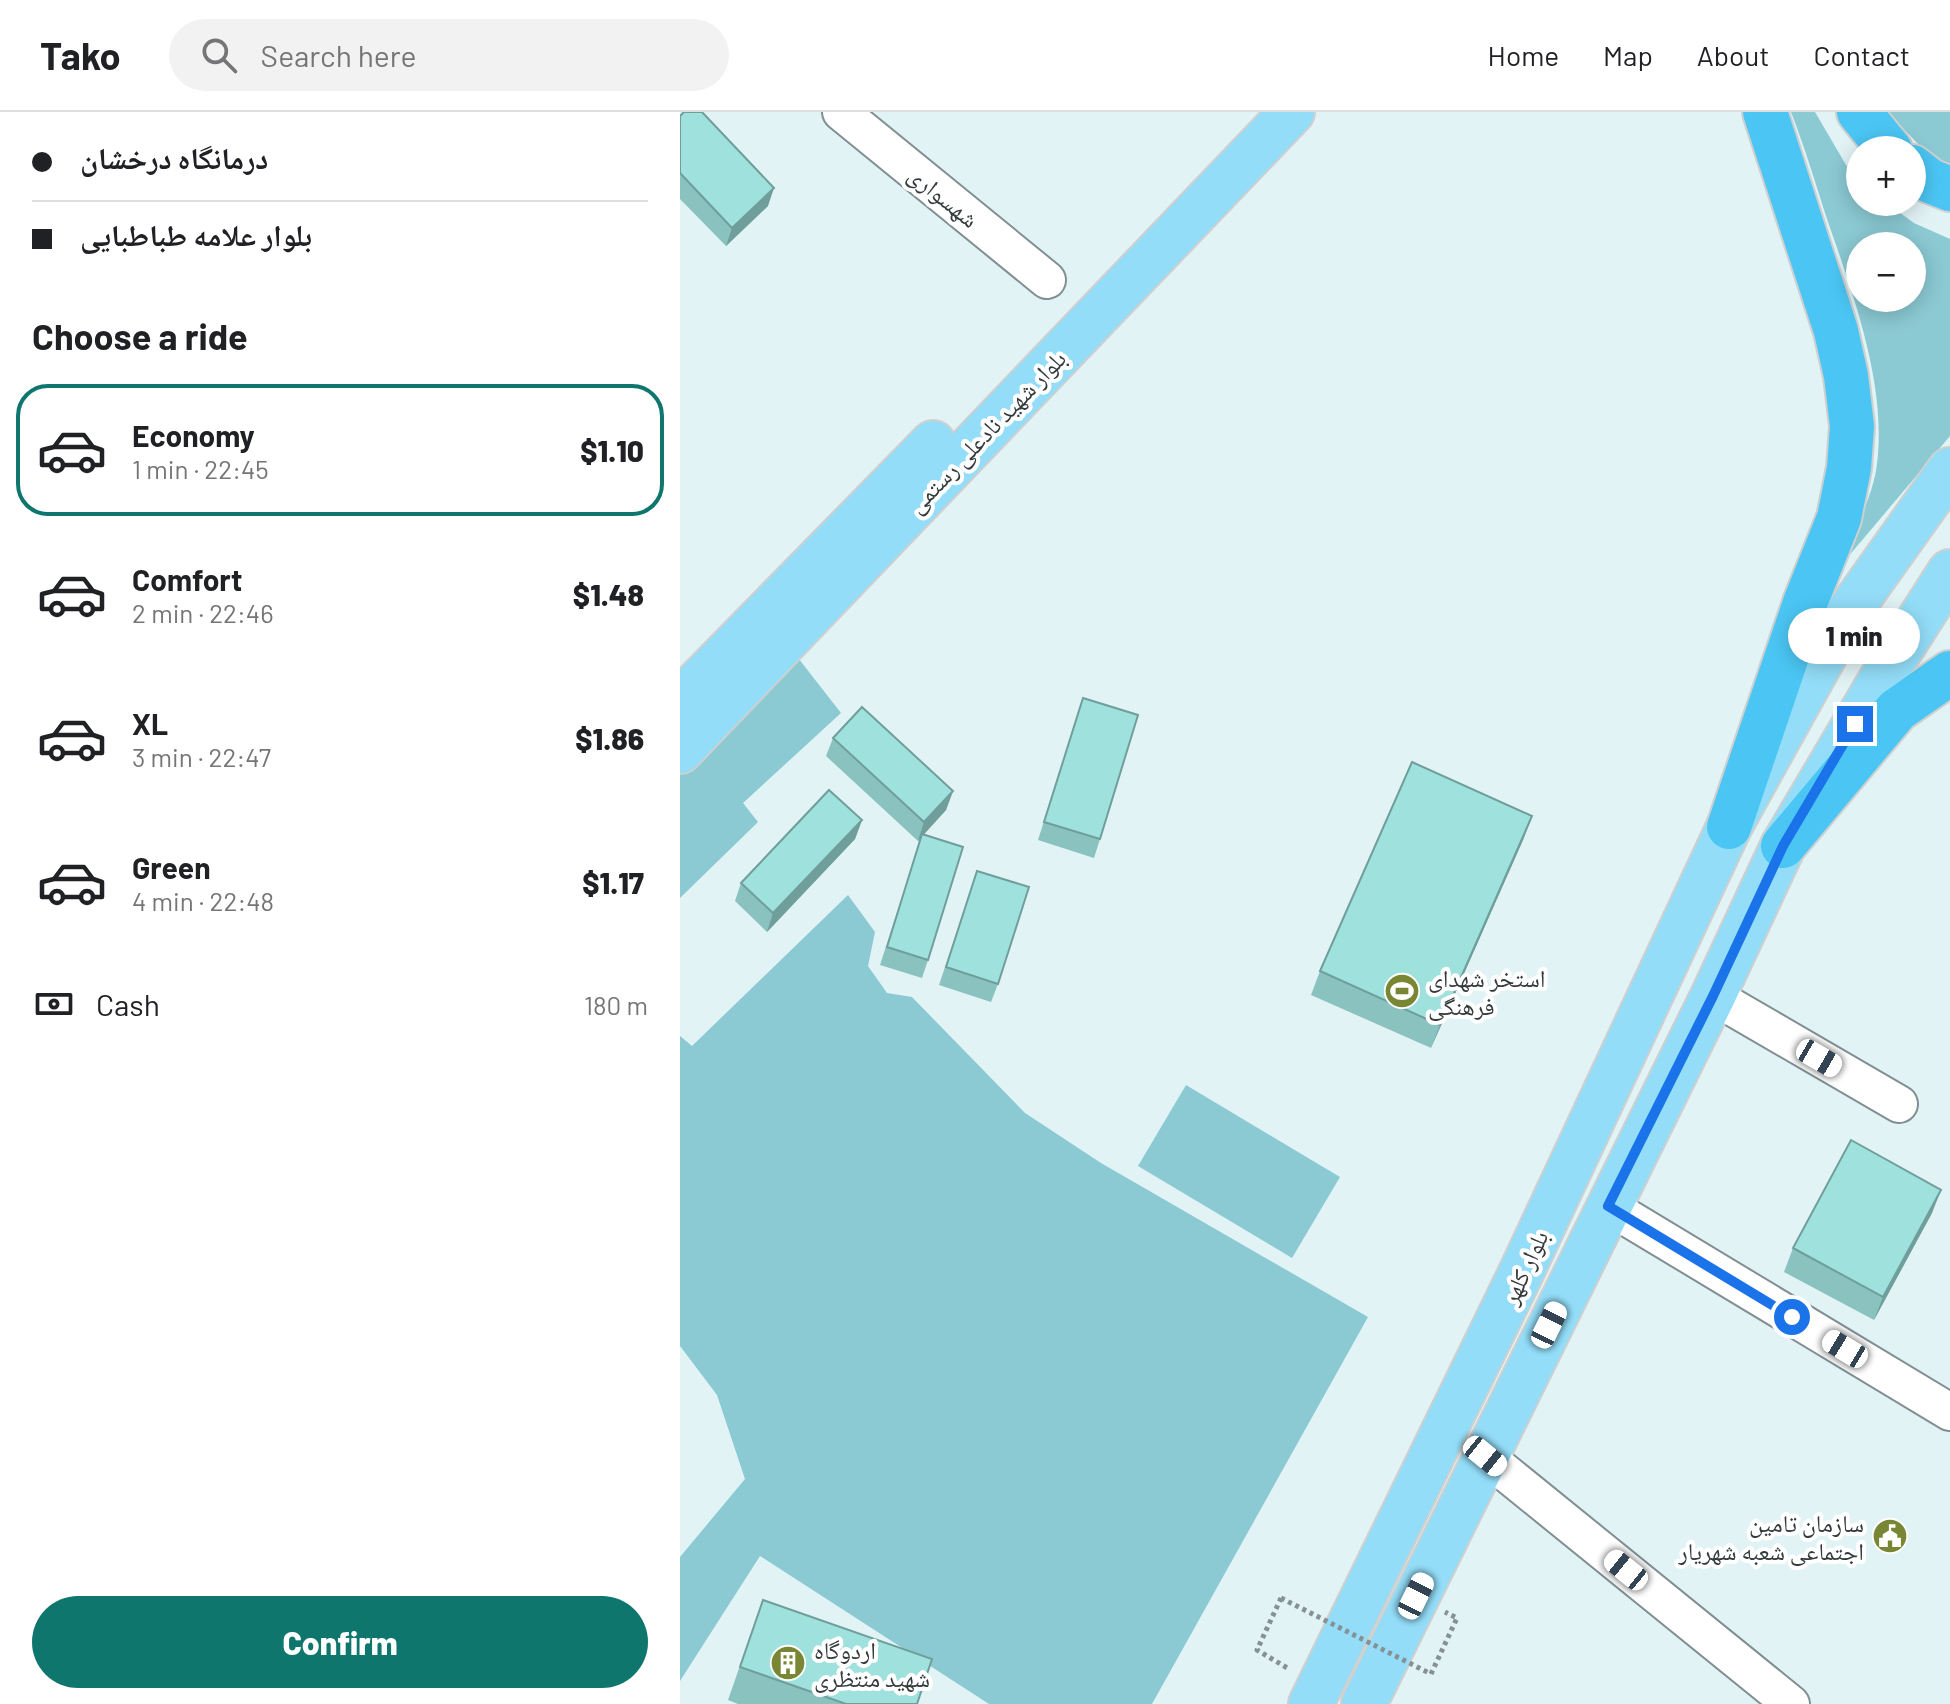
<!DOCTYPE html>
<meta charset="utf-8">
<style>
:root{--surface:#fff;--page:#f2f2f2;--text:#202124;--muted:#757577;--line:#e0e0e0;--accent:#0f766e}
body{margin:0;font-family:Barlow,"Noto Naskh Arabic",sans-serif;background:var(--page);color:var(--text);height:100vh;display:flex;flex-direction:column;font-size:30px;white-space:nowrap}
*{box-sizing:border-box;margin:0}
p{font-size:26px;color:var(--muted)}
.icon{flex:none;width:44px;height:44px;fill:none;stroke:currentColor;stroke-width:2;stroke-linecap:round;stroke-linejoin:round}
.map{position:relative;flex:1;overflow:hidden}
.panel{display:flex;flex-direction:column;background:var(--surface);width:680px}
.panel>*{flex:none}
.hud{display:grid;align-content:center;height:176px;padding:0 32px;background:var(--surface)}
.controls{position:absolute;left:1166px;top:24px;display:grid;gap:16px}
.controls a{display:grid;place-items:center;width:80px;height:80px;border-radius:50%;background:var(--surface);box-shadow:0 4px 20px #0003;font-size:40px}
.end{position:absolute;width:36px;height:36px;margin:-18px;border:10px solid #1a73e8;background:#fff;box-shadow:0 0 0 4px #fff}
.from{border-radius:50%}
.bubble{position:absolute;height:56px;border-radius:28px;background:var(--surface);box-shadow:0 4px 20px #0003;font-size:26px;font-weight:800;line-height:56px;text-align:center}
.car{position:absolute;width:24px;height:48px;margin:-24px -12px;border-radius:10px;box-shadow:0 0 6px 2px #0007;background:linear-gradient(#fff 24%,#345 0 40%,#fff 0 76%,#345 0 86%,#fff 0)}
.hud b{display:flex;align-items:center;gap:28px;height:76px;font-size:30px}
.hud b+b{border-top:2px solid var(--line)}
.hud i{width:20px;height:20px;background:var(--text)}
ul{padding:0;list-style:none}
li{display:flex;align-items:center;gap:24px;height:132px;margin:0 16px 12px;padding:0 16px;border:4px solid transparent;border-radius:32px}
li div{flex:1}
li b{display:block;font-size:30px}
li em{font-style:normal;font-weight:800}
li.active{border-color:var(--accent)}
li>.icon{width:72px;height:72px;stroke-width:1.5}
h2{padding:0 32px;font-size:36px;line-height:96px}
.pay{display:flex;align-items:center;gap:20px;height:88px;padding:0 32px;font-size:30px}
.pay p{margin-inline-start:auto}
.button{display:flex;gap:16px;margin-top:auto;padding:16px 32px}
.button a{flex:1;height:92px;border-radius:48px;background:var(--accent);color:#fff;font-size:32px;font-weight:800;line-height:92px;text-align:center}
header{display:flex;align-items:center;gap:48px;box-sizing:border-box;height:112px;padding:0 40px;background:var(--surface);border-bottom:2px solid var(--line)}
header strong{font-size:38px}
nav{display:flex;gap:44px;margin-inline-start:auto;font-size:28px}
.search{width:560px;height:72px;background:var(--page);display:flex;align-items:center;gap:20px;box-sizing:border-box;padding:0 28px;border-radius:44px;color:var(--muted);font-size:30px}
main{display:flex;flex:1;min-height:0}
.map>svg:first-child{display:block}
</style>
<header>
<strong>Tako</strong>
<div class="search"><svg class="icon" aria-label="search" viewBox="0 0 24 24"><circle cx="10" cy="10" r="6"/><path d="M15 15l6 6"/></svg>Search here</div>
<nav><a>Home</a><a>Map</a><a>About</a><a>Contact</a></nav>
</header>
<main>
<section class="panel">
<div class="hud">
<b><i class="from"></i>درمانگاه درخشان</b>
<b><i></i>بلوار علامه طباطبایی</b>
</div>
<h2>Choose a ride</h2>
<ul>
<li class="active"><svg class="icon" aria-label="car" viewBox="0 0 24 24"><path d="M5 17H2v-5l4-1 3-4h7l3 4 3 1v5h-3M9 17h6M6 11h13"/><circle cx="7" cy="17" r="2"/><circle cx="17" cy="17" r="2"/></svg><div><b>Economy</b><p>1 min · 22:45</p></div><em>$1.10</em></li>
<li><svg class="icon" aria-label="car" viewBox="0 0 24 24"><path d="M5 17H2v-5l4-1 3-4h7l3 4 3 1v5h-3M9 17h6M6 11h13"/><circle cx="7" cy="17" r="2"/><circle cx="17" cy="17" r="2"/></svg><div><b>Comfort</b><p>2 min · 22:46</p></div><em>$1.48</em></li>
<li><svg class="icon" aria-label="car" viewBox="0 0 24 24"><path d="M5 17H2v-5l4-1 3-4h7l3 4 3 1v5h-3M9 17h6M6 11h13"/><circle cx="7" cy="17" r="2"/><circle cx="17" cy="17" r="2"/></svg><div><b>XL</b><p>3 min · 22:47</p></div><em>$1.86</em></li>
<li><svg class="icon" aria-label="car" viewBox="0 0 24 24"><path d="M5 17H2v-5l4-1 3-4h7l3 4 3 1v5h-3M9 17h6M6 11h13"/><circle cx="7" cy="17" r="2"/><circle cx="17" cy="17" r="2"/></svg><div><b>Green</b><p>4 min · 22:48</p></div><em>$1.17</em></li>
</ul>
<div class="pay"><svg class="icon" aria-label="cash" viewBox="0 0 24 24"><path d="M3 7h18v10H3z"/><circle cx="12" cy="12" r="2"/></svg>Cash<p>180 m</p></div>
<div class="button"><a>Confirm</a></div>
</section>
<div class="map">
<svg width="1270" height="1592" viewBox="0 0 1270 1592">
<rect width="100%" height="100%" fill="#e2f3f6"/>
<g fill="#8bc9d3" fill-rule="evenodd">
<path d="M1111,0H1135L1166,53L1180,68V90H1205L1234,111L1270,127V324L1151,465C1167,431 1189,396 1196,359C1209,278 1174,185 1148,110C1136,73 1125,36 1111,0ZM1180,134H1232V186H1180Z"/>
<polygon points="1207,0 1270,0 1270,53 1249,43"/>
<polygon points="115,542 161,601 63,691 78,710 0,786 0,661"/>
<polygon points="168,783 195,820 188,854 207,881 232,885 345,1001 421,1051 688,1205 472,1592 309,1592 80,1444 0,1569 0,1445 65,1367 37,1283 0,1234 0,924 12,934"/>
<polygon points="506,973 660,1065 612,1146 458,1054"/>
</g>
<g fill="none" stroke-linecap="round" stroke-linejoin="round">
<defs>
<g id="minor">
<polyline points="161,0 367,168"/>
<polyline points="1033,884 1219,992"/>
<polyline points="928,1094 1270,1300"/>
<polyline points="805,1344 1111,1592"/>
</g>
<g id="major">
<polyline points="0,589 253,331"/>
<polyline points="0,639 612,0"/>
<polyline points="631,1592 840,1163 1049,715 1166,504 1270,358"/>
<polyline points="684,1592 1033,884 1103,734 1204,563 1270,460"/>
</g>
<g id="highway">
<polyline points="1179,0 1210,38"/>
<polyline points="1232,55 1250,69 1270,77"/>
<polyline points="1049,715 1125,491 1159,406 1169,356 1172,314 1166,264 1156,219 1085,0"/>
<polyline points="1103,734 1217,598 1270,561"/>
</g>
</defs>
<use href="#minor" stroke="#808f92" stroke-width="40"/>
<use href="#major" stroke="#ced0d0" stroke-width="48"/>
<use href="#highway" stroke="#ced0d0" stroke-width="48"/>
<g stroke="#859193" stroke-width="5" stroke-dasharray="4 4" stroke-linecap="butt">
<polyline points="601,1486 577,1538 609,1557"/>
<polyline points="751,1562 777,1506 765,1500"/>
</g>
<use href="#minor" stroke="#fff" stroke-width="36"/>
<use href="#major" stroke="#93ddf8" stroke-width="44"/>
<use href="#highway" stroke="#4bc6f4" stroke-width="44"/>
<polyline stroke="#859193" stroke-width="5" stroke-dasharray="4 4" stroke-linecap="butt" points="601,1486 751,1562"/>
</g>
<g fill="#89c2be">
<polygon points="0,4 88,94 46,134 0,87"/>
<polygon points="403,586 420,727 414,746 358,728"/>
<polygon points="153,626 273,679 266,698 244,722 248,848 242,866 200,853 241,726 238,729 146,644"/>
<polygon points="852,704 843,728 751,936 631,883 640,859"/>
<polygon points="182,708 175,727 87,820 55,789 61,771"/>
<polygon points="297,759 318,872 311,890 259,873"/>
<polygon points="1252,1101 1194,1208 1104,1160 1113,1136"/>
<polygon points="83,1488 237,1592 58,1592 48,1588"/>
</g>
<g fill="#6f9e9b">
<polygon points="94,76 88,94 46,134 52,116"/>
<polygon points="273,679 266,698 238,729 244,710"/>
<polygon points="852,704 843,728 751,936 760,913"/>
<polygon points="182,708 175,727 87,820 93,801"/>
<polygon points="1261,1078 1252,1101 1194,1208 1203,1185"/>
</g>
<g fill="#9fe2dd" stroke="#6f9e9b" stroke-width="2">
<polygon points="4,0 22,0 94,76 52,116 0,61 0,4"/>
<polygon points="403,586 458,603 420,727 364,710"/>
<polygon points="182,595 273,679 244,710 153,626"/>
<polygon points="732,650 852,704 760,913 640,859"/>
<polygon points="149,678 182,708 93,801 61,771"/>
<polygon points="242,722 283,735 248,848 207,835"/>
<polygon points="297,759 349,775 318,872 266,855"/>
<polygon points="1171,1028 1261,1078 1203,1185 1113,1136"/>
<polygon points="83,1488 252,1547 237,1592 166,1592 60,1555"/>
</g>
<g fill="none" stroke-linecap="round" stroke-linejoin="round">
<polyline stroke="#1a73e8" stroke-width="10" points="1112,1205 928,1094 1033,884 1103,734 1175,612"/>
</g>
<defs>
<symbol id="stadium-disc" viewBox="-11 -11 22 22"><circle r="9.5" fill="#798735" stroke="#fff"/><path d="M0-5a6.5 5 0 1 0 0 10a6.5 5 0 1 0 0-10ZM-3.5-1.8h7v3.6h-7Z" fill="#fff"/></symbol>
<symbol id="civic-disc" viewBox="-11 -11 22 22"><circle r="9.5" fill="#798735" stroke="#fff"/><path d="M-.6-6.5H3V-4.5H.6V-3L4-1V1h2V6H-6V1h2V-1L-.6-3ZM-1.2 2.5V6h2.4V2.5Z" fill="#fff"/></symbol>
<symbol id="building-disc" viewBox="-11 -11 22 22"><circle r="9.5" fill="#798735" stroke="#fff"/><path d="M-4-6H4V6H1V3H-1V6H-4ZM-2.5-4.3h1.7v1.8h-1.7ZM.8-4.3h1.7v1.8H.8ZM-2.5-1h1.7V.8h-1.7ZM.8-1h1.7V.8H.8Z" fill="#fff"/></symbol>
</defs>
<g fill-rule="evenodd">
<use href="#stadium-disc" x="702" y="859" width="40" height="40"/>
<use href="#civic-disc" x="1190" y="1404" width="40" height="40"/>
<use href="#building-disc" x="88" y="1531" width="40" height="40"/>
</g>
<g text-anchor="middle" dominant-baseline="central" stroke-width="8" stroke-linejoin="round" paint-order="stroke">
<g font-size="24" fill="#343b3c" stroke="#fff">
<text transform="translate(264 84) rotate(39)">شهسواری</text>
<text transform="translate(306 319) rotate(-46)">بلوار شهید نادعلی رستمی</text>
<text transform="translate(844 1155) rotate(-65)">بلوار کلهر</text>
</g>
<g font-size="24" fill="#343b3c" stroke="#fff" text-anchor="start">
<text x="748" y="865">استخر شهدای<tspan x="748" dy="28">فرهنگی</tspan></text>
<text x="1184" y="1410" text-anchor="end">سازمان تامین<tspan x="1184" dy="28">اجتماعی شعبه شهریار</tspan></text>
<text x="134" y="1537">اردوگاه<tspan x="134" dy="28">شهید منتظری</tspan></text>
</g>
</g>
</svg>
<div class="controls">
<a>+</a>
<a>−</a>
</div>
<i class="end from" style="left:1112px;top:1205px"></i>
<i class="end" style="left:1175px;top:612px"></i>
<div class="bubble" style="left:1108px;top:496px;width:132px">1 min</div>
<i class="car" style="left:1139px;top:946px;rotate:120deg"></i>
<i class="car" style="left:869px;top:1213px;rotate:26deg"></i>
<i class="car" style="left:1165px;top:1237px;rotate:301deg"></i>
<i class="car" style="left:805px;top:1344px;rotate:129deg"></i>
<i class="car" style="left:946px;top:1458px;rotate:309deg"></i>
<i class="car" style="left:736px;top:1484px;rotate:26deg"></i>
</div>
</main>
